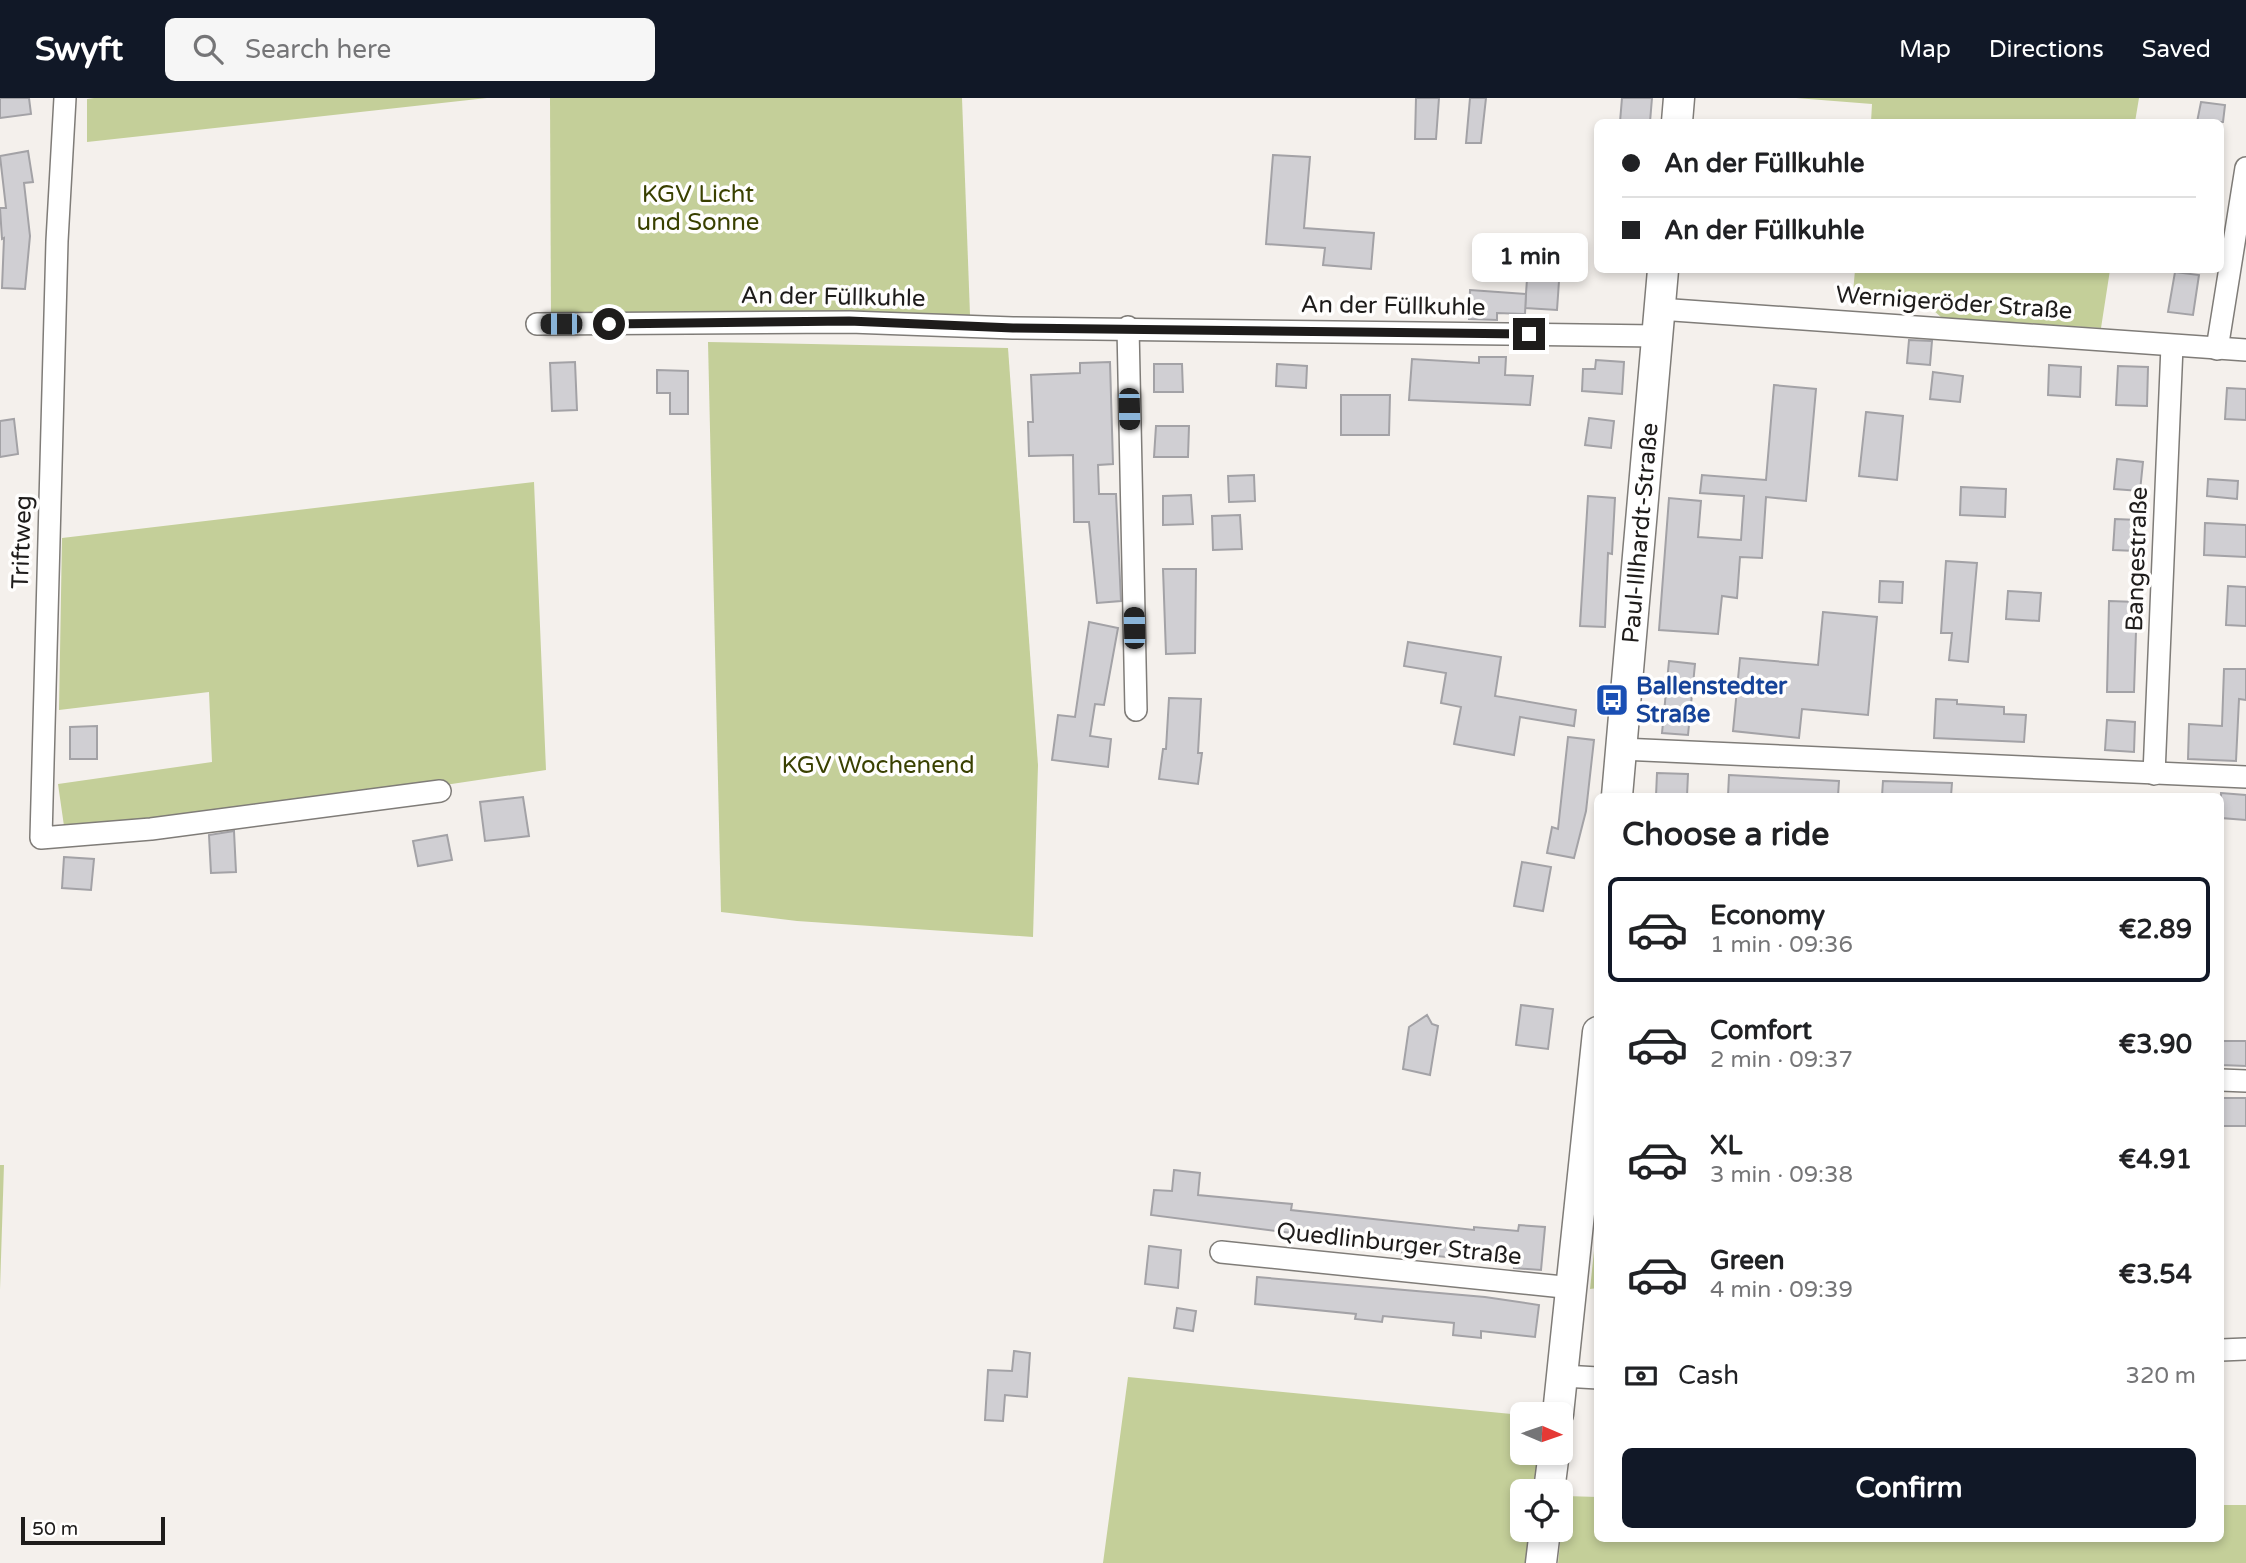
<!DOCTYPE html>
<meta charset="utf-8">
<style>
:root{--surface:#fff;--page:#f6f6f6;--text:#202124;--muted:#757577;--line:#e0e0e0;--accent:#111827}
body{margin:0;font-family:"Varela Round",sans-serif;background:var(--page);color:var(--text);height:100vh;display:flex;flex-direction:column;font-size:26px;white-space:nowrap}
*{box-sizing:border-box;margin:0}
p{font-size:23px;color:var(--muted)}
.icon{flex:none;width:38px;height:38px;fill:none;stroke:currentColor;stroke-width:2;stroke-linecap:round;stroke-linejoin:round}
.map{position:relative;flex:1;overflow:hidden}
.side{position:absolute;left:1594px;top:695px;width:630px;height:749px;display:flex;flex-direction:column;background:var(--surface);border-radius:10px;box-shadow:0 4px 10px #0003}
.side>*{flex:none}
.hud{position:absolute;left:1594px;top:21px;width:630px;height:154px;border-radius:10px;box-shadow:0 4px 10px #0003;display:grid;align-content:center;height:154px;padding:0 28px;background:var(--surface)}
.needle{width:46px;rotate:92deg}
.buttons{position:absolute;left:1510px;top:1304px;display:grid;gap:14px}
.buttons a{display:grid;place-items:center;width:63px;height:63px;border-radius:10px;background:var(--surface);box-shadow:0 4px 10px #0003;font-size:35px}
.scale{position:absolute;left:21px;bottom:18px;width:144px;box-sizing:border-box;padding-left:7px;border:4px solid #1e1c1b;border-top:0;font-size:19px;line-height:24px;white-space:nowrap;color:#1e1c1b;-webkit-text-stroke:5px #fffefd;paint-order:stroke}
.end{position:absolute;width:32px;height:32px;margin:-16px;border:9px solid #1e1c1b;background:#fff;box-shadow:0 0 0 4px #fff}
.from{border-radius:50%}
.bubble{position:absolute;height:49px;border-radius:10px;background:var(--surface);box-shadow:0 4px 10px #0003;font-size:23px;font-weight:700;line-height:49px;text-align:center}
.car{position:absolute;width:21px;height:42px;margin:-21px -10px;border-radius:9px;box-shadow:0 0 5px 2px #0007;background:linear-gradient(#222 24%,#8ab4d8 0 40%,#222 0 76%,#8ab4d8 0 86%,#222 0)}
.hud b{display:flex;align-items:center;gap:24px;height:66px;font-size:26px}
.hud b+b{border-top:2px solid var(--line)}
.hud i{width:18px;height:18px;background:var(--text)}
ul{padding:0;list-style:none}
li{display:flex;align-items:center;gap:21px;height:105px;margin:0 14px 10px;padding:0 14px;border:4px solid transparent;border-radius:10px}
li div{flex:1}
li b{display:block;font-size:26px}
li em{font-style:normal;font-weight:700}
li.current{border-color:var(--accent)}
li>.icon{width:63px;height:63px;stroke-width:1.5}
h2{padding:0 28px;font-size:32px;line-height:84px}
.pay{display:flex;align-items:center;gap:18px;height:77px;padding:0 28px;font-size:26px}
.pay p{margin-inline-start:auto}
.button{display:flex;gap:14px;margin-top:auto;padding:14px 28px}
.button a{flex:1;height:80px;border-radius:10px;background:var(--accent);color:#fff;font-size:28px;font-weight:700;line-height:80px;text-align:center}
header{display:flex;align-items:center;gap:42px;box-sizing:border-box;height:98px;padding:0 35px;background:var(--accent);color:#fff}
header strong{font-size:33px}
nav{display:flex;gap:38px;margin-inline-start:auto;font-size:24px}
.search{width:490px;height:63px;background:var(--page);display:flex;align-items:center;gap:18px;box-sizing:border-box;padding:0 24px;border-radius:10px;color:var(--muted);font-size:26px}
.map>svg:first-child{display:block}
</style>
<header>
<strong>Swyft</strong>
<div class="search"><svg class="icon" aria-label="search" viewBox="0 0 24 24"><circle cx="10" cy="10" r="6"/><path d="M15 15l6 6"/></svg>Search here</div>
<nav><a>Map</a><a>Directions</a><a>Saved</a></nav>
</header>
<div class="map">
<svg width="2246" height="1465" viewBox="0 0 2246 1465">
<rect width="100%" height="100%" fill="#f4f0ec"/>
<g fill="#c4cf99">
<polygon points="94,0 487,0 87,44 87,1"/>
<polygon points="550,0 962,0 970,217 551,222"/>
<polygon points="1796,0 2139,0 2135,24 1871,24 1872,6"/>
<polygon points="1855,172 2110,172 2101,230 1942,220 1932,211 1852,206"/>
<polygon points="708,244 1008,250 1038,667 1033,839 797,823 721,814"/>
<polygon points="534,384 546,672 291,710 64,728 58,686 212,664 209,594 59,612 62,440"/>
<polygon points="0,1067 4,1067 0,1191"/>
<polygon points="1598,1115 1598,1190 1590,1191"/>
<polygon points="1128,1279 1522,1317 1522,1354 1543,1355 1539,1393 1522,1393 1522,1432 1534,1432 1530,1465 1103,1465"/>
<polygon points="1565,1398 1598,1399 1598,1440 2221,1440 2221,1407 2246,1407 2246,1465 1558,1465"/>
</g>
<g fill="#d0cfd3" stroke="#a3a2a6" stroke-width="2">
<polygon points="0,0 29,0 31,16 0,20"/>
<polygon points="1416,0 1439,0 1436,41 1415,41"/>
<polygon points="1470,0 1486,0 1481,45 1466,45"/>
<polygon points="1622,0 1652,0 1650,24 1620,24"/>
<polygon points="2201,4 2225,7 2223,24 2197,24"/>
<polygon points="28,53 33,84 24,85 30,138 25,191 2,190 4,140 2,141 0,110 6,110 0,58"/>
<polygon points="1273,57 1310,59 1304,130 1374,135 1371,171 1323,167 1325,150 1266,146"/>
<polygon points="2175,174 2199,177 2193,217 2168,214"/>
<polygon points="1527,181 1559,183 1557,212 1525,210"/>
<polygon points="1470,192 1526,196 1525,216 1497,215 1497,222 1469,221"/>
<polygon points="1909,242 1932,243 1930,267 1907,265"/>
<polygon points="1479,259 1506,259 1505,277 1533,278 1530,307 1409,302 1412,261 1479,265"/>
<polygon points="1596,262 1624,264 1622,296 1582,293 1583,271 1595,271"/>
<polygon points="575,264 577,312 552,313 550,265"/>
<polygon points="1110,264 1113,366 1098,367 1099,396 1116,396 1121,503 1097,505 1089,424 1074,424 1073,357 1029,358 1028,324 1033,324 1031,277 1080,275 1080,265"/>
<polygon points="1154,266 1182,266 1183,294 1154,294"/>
<polygon points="1277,266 1307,268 1306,290 1276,288"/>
<polygon points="2049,267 2081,269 2080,299 2048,297"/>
<polygon points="2118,268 2148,269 2147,308 2116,307"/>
<polygon points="657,272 688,273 688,316 670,316 670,295 657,295"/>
<polygon points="1933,274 1963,278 1960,304 1930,301"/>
<polygon points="1774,287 1816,291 1806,403 1766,399 1762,460 1740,459 1737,500 1722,498 1718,536 1659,532 1669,400 1701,403 1698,439 1741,442 1744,398 1700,395 1702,377 1766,382"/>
<polygon points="2227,290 2246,291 2246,322 2225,321"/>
<polygon points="1341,297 1390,297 1389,337 1341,337"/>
<polygon points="1866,314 1903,318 1897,382 1859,378"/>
<polygon points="1589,320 1614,323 1611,350 1585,347"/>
<polygon points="14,321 18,356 0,359 0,323"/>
<polygon points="1156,328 1189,328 1188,359 1154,359"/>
<polygon points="2117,361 2143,364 2140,393 2114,391"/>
<polygon points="1254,377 1255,403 1229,404 1228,378"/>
<polygon points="2208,381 2238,383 2237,401 2207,398"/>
<polygon points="1961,389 2006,391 2005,419 1960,417"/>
<polygon points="1191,397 1193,426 1163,427 1163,398"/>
<polygon points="1588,398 1615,400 1612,456 1608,455 1605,529 1580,528"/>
<polygon points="1240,417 1242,451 1213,452 1212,418"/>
<polygon points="2115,421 2138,422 2136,453 2113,452"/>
<polygon points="2205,425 2246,427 2246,459 2204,457"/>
<polygon points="1946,463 1977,465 1968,564 1949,562 1952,535 1941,535"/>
<polygon points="1163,471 1196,471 1195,555 1166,556"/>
<polygon points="1880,483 1903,484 1902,505 1879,504"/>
<polygon points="2228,488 2246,489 2246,528 2226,527"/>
<polygon points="2008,493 2041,495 2039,523 2006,521"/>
<polygon points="2109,503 2137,504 2134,594 2107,594"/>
<polygon points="1823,514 1877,519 1868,617 1802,611 1799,640 1733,633 1740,560 1818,567"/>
<polygon points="1089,524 1118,530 1104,607 1095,606 1090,638 1111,641 1108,669 1052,662 1058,617 1075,619"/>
<polygon points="1408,544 1501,559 1495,598 1576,612 1574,628 1520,619 1514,657 1454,646 1461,609 1441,605 1446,575 1404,568"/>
<polygon points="1669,563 1695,566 1688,637 1662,635"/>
<polygon points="2224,571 2246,571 2246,602 2239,601 2236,663 2188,661 2189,626 2222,628"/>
<polygon points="1169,600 1201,601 1198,655 1202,655 1198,686 1159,681 1163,651 1166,651"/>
<polygon points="1936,601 1957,602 1957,606 2004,609 2004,616 2026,617 2024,644 1934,640"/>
<polygon points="2107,622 2135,624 2134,654 2105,652"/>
<polygon points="97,628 97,661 70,661 70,629"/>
<polygon points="1568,639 1594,642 1586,713 1574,760 1547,755 1552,729 1558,731"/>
<polygon points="1657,675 1688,676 1687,698 1656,698"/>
<polygon points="1729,677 1839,683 1838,698 1728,698"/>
<polygon points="1883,683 1952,685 1951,698 1882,698"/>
<polygon points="2221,695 2246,697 2246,722 2221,720"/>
<polygon points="523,699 529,738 485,743 480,704"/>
<polygon points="234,733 236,774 211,775 209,737"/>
<polygon points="447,737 452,762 418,768 413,743"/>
<polygon points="64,759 94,761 91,792 62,790"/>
<polygon points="1522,764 1551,769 1543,813 1514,808"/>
<polygon points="1521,907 1553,911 1548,951 1516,947"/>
<polygon points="1427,917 1432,926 1438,928 1430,977 1403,971 1409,929"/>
<polygon points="2221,943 2246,943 2246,968 2221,967"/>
<rect x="2221" y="1000" width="25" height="28"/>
<polygon points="1174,1072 1200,1075 1198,1097 1292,1106 1291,1112 1474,1132 1474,1129 1518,1133 1519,1127 1545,1129 1541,1172 1514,1170 1515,1161 1447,1155 1446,1159 1417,1156 1315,1145 1316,1138 1151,1117 1154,1092 1172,1093"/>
<polygon points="1149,1148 1181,1152 1178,1190 1145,1186"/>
<polygon points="1257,1179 1485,1199 1539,1207 1535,1239 1481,1233 1481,1240 1453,1237 1454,1225 1383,1218 1382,1224 1355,1221 1356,1216 1255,1206"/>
<polygon points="1177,1210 1196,1213 1193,1233 1174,1230"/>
<polygon points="1014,1253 1030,1255 1027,1299 1005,1297 1003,1323 985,1322 988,1272 1012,1273"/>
</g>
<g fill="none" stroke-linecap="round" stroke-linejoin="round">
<defs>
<g id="street">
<polyline points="65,0 57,143 41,740 151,731 440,693"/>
<polyline points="1659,211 2246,252"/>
<polyline points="537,226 850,224 1013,230 1657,238"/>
<polyline points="1128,229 1136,612"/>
<polyline points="2217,251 2246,70"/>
<polyline points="1621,651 2246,679"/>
<polyline points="2154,676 2172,248"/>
<polyline points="2221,982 2246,983"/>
<polyline points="1221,1154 1573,1190"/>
<polyline points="2221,1252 2246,1251"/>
<polyline points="1563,1278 1598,1280"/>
</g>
<g id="secondary">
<polyline points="1677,24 1679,0"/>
<path id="s1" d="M1617,698L1663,172"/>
<polyline points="1558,1316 1598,934"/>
<polyline points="1549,1393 1554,1354"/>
<polyline points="1541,1465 1545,1432"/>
</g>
</defs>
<use href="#street" stroke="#7f7c78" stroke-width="24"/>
<use href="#secondary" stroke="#7f7c78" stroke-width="33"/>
<use href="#street" stroke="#fff" stroke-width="21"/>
<use href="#secondary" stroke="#fff" stroke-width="30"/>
</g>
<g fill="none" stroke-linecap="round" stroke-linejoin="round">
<polyline stroke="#1e1c1b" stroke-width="9" points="609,226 849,223 1013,230 1529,236"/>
</g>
<defs>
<symbol id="bus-square" viewBox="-11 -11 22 22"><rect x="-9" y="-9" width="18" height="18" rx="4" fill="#1a4fb4" stroke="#fffefd"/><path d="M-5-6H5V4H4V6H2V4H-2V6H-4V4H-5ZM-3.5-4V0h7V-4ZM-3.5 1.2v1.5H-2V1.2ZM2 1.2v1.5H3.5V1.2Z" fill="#fff"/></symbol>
</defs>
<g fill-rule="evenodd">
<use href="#bus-square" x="1593" y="583" width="38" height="38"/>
</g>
<g text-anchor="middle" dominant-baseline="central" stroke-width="7" stroke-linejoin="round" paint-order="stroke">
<g font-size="24" fill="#394000" stroke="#fffefd">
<text x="698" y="96">KGV Licht<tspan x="698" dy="28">und Sonne</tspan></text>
<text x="878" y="667">KGV Wochenend</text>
</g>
<g font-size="24" fill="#1e1c1b" stroke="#fffefd">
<text transform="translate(833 199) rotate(1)">An der Füllkuhle</text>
<text transform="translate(1954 205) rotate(4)">Wernigeröder Straße</text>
<text transform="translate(1393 208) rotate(1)">An der Füllkuhle</text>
<text stroke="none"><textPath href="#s1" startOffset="264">Paul-Illhardt-Straße</textPath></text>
<text transform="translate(22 444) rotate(-88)">Triftweg</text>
<text transform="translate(2137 461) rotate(-88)">Bangestraße</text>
<text transform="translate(1399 1146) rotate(6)">Quedlinburger Straße</text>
</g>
<g font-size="24" font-weight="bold" fill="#164399" stroke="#fffefd" text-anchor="start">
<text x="1636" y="588">Ballenstedter<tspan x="1636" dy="28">Straße</tspan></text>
</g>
</g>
</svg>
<div class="buttons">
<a><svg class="needle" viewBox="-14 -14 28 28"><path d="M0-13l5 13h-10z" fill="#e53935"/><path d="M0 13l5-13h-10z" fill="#757577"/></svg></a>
<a><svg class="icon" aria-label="locate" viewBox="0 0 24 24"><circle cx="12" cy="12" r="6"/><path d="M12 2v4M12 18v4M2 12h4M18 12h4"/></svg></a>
</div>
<div class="scale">50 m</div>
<i class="end from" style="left:609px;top:226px"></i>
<i class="end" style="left:1529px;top:236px"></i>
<div class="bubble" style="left:1472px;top:135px;width:116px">1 min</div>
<i class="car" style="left:561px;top:226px;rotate:270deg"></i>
<i class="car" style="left:1129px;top:311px;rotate:179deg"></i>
<i class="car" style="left:1134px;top:530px;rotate:359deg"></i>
<div class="hud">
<b><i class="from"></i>An der Füllkuhle</b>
<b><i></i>An der Füllkuhle</b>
</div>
<section class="side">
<h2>Choose a ride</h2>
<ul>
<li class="current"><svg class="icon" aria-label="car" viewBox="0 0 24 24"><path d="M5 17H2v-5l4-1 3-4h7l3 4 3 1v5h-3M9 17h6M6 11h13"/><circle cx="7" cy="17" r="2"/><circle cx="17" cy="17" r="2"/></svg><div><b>Economy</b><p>1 min · 09:36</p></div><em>€2.89</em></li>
<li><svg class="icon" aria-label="car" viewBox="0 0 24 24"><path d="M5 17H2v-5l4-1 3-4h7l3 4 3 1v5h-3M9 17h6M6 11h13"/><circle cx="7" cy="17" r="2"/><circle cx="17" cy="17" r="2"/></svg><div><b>Comfort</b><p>2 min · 09:37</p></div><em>€3.90</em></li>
<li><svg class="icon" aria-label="car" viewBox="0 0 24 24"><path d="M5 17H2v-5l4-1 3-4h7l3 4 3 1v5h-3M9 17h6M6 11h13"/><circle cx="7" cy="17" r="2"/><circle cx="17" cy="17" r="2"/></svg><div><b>XL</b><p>3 min · 09:38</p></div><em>€4.91</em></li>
<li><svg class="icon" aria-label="car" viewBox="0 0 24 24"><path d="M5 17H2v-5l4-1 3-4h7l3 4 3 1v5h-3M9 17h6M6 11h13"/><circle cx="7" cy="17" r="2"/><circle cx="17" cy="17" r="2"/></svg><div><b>Green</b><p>4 min · 09:39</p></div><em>€3.54</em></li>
</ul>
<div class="pay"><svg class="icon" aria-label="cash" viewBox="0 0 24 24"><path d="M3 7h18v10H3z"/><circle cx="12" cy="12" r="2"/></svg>Cash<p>320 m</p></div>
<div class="button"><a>Confirm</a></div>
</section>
</div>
